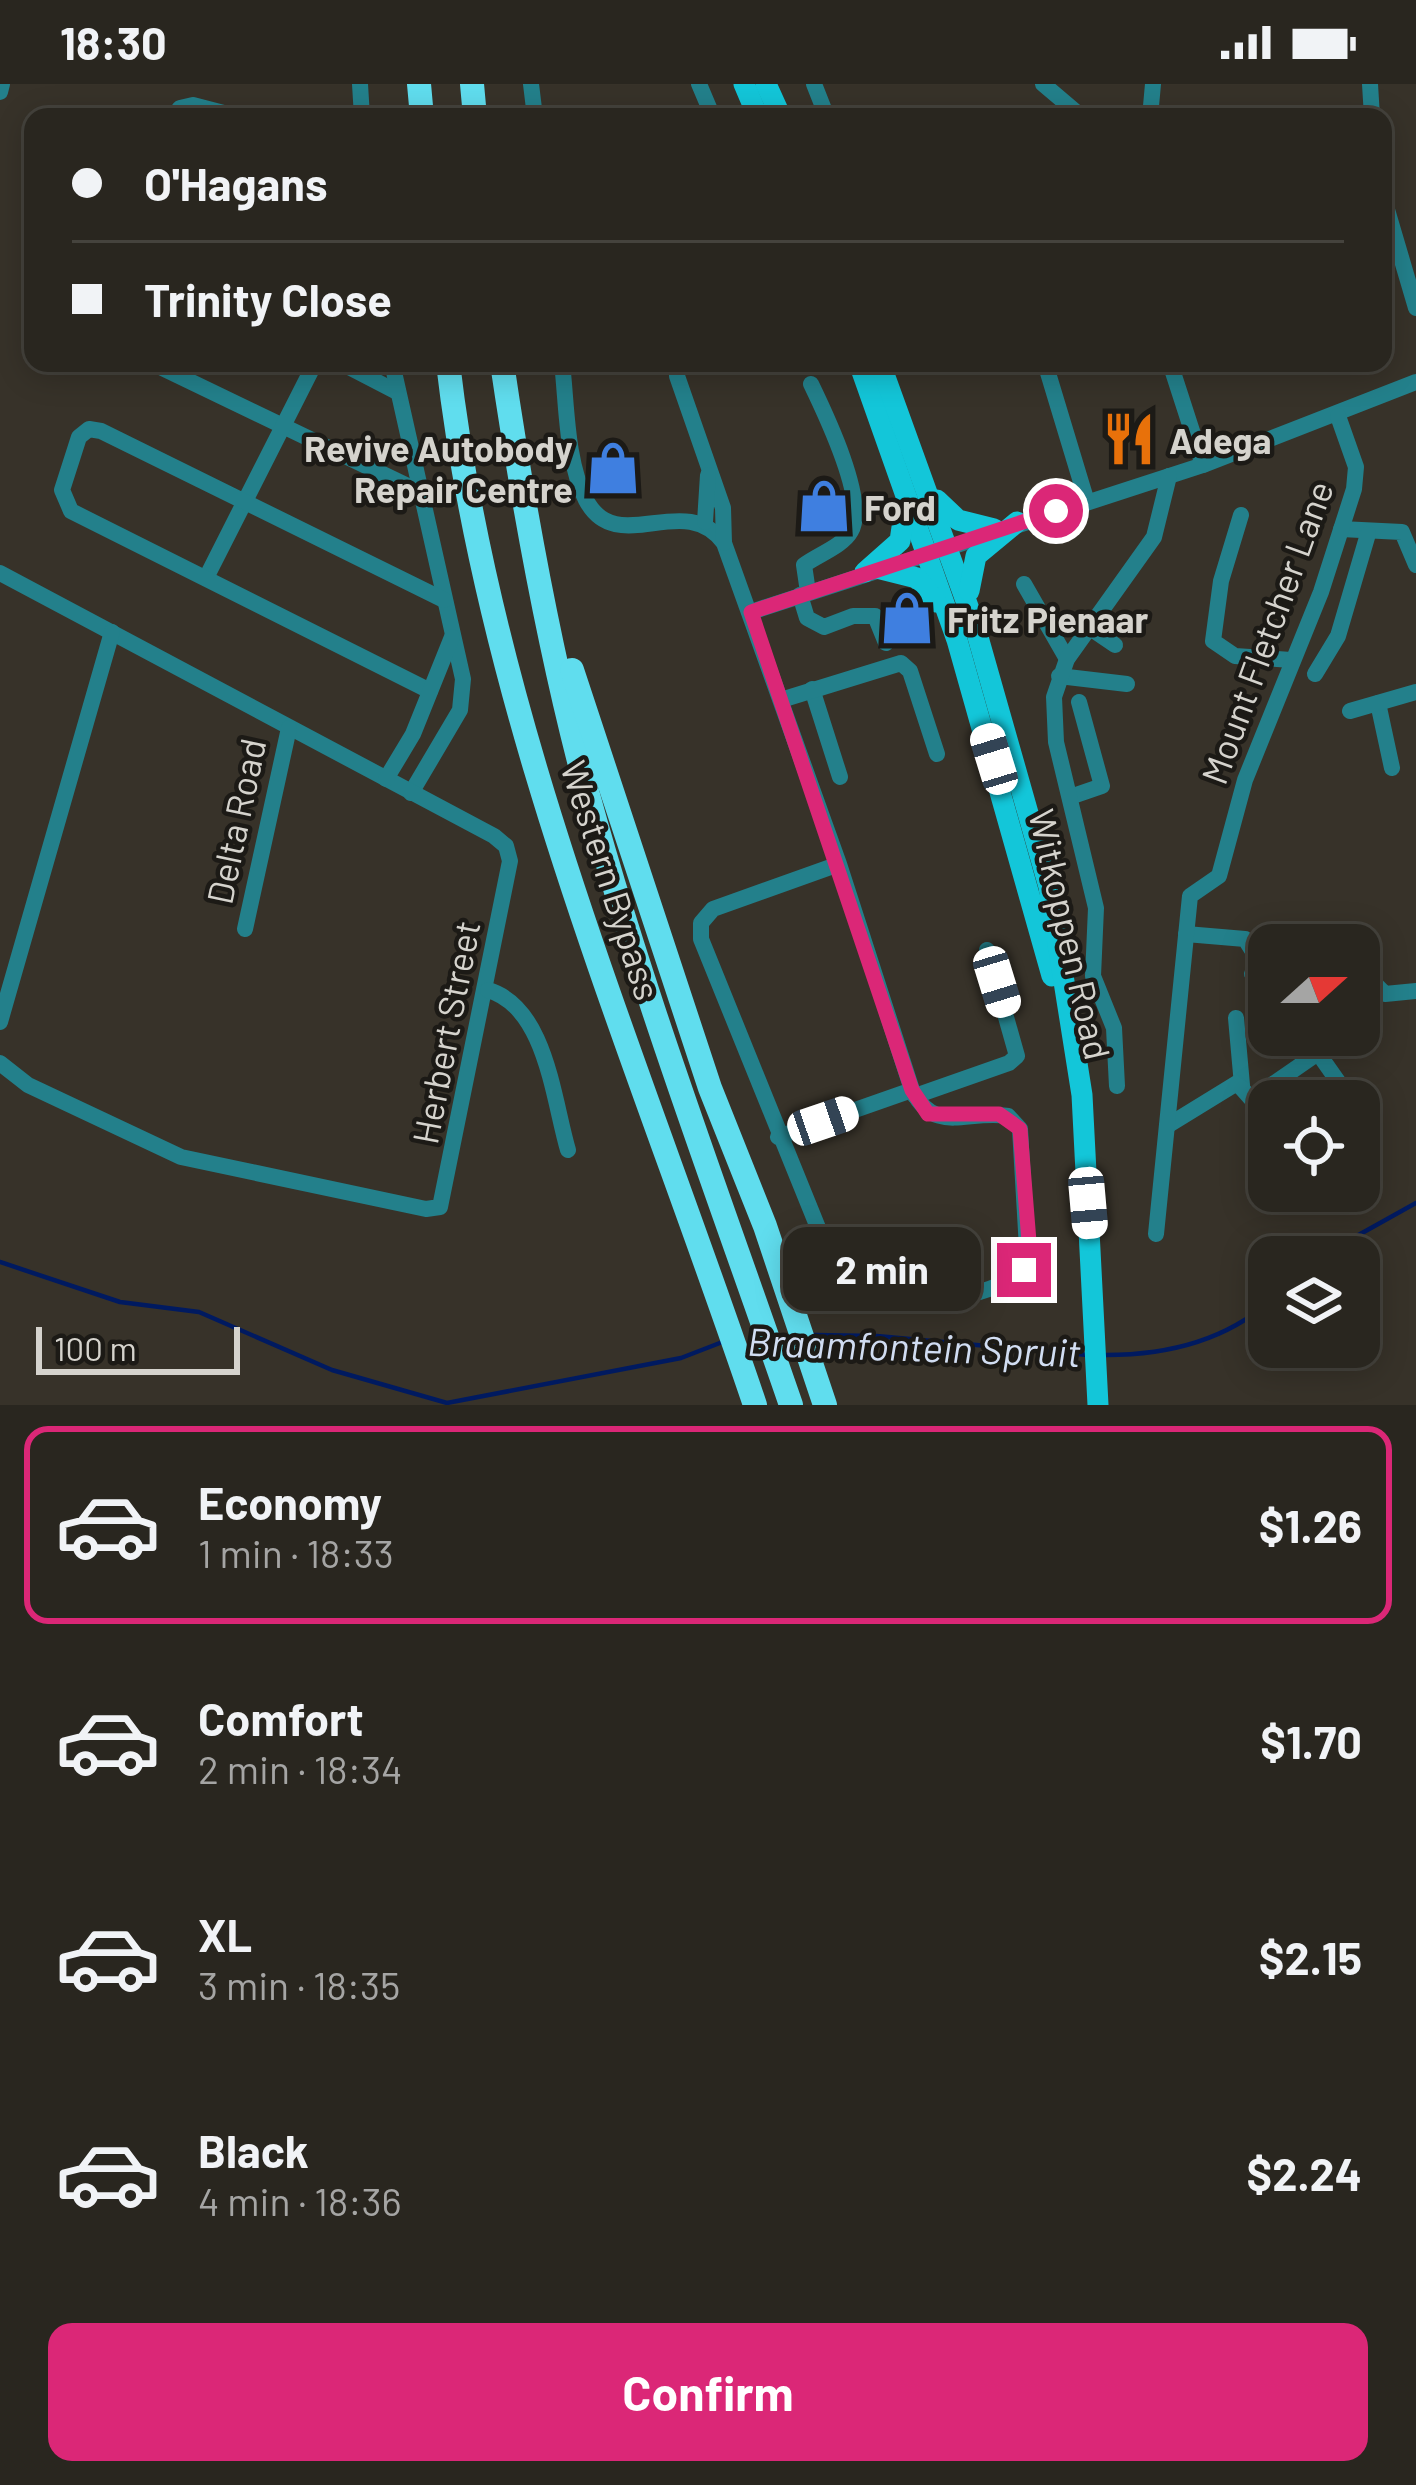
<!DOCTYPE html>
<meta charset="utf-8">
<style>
:root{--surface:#29261f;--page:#35322c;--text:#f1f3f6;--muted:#a5a5a4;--line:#45433d;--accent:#db2777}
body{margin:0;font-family:Barlow,sans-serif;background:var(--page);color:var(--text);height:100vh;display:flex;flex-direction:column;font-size:45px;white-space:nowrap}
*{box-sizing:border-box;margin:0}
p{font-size:39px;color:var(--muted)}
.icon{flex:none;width:66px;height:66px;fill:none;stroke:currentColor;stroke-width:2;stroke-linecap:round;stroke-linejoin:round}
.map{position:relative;height:1321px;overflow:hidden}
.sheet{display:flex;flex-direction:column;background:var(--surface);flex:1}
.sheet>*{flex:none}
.top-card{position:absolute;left:24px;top:24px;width:1368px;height:264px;border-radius:24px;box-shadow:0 6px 30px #0003,0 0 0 3px var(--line);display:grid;align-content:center;height:264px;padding:0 48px;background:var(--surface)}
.needle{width:78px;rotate:69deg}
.tools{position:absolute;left:1248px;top:840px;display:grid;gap:24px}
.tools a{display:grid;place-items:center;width:132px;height:132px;border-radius:24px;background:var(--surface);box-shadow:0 6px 30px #0003,0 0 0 3px var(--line);font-size:60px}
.scale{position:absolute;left:36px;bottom:30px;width:204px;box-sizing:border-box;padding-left:12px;border:6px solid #d5d3cd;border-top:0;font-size:33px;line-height:42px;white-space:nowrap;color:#d5d3cd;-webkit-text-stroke:9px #1c1a16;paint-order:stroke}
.end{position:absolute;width:54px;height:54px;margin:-27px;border:15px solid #db2777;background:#fff;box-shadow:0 0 0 6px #fff}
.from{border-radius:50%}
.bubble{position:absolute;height:84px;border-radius:24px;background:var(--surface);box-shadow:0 6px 30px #0003,0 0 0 3px var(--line);font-size:39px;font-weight:700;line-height:84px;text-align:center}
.car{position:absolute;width:36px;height:72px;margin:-36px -18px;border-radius:15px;box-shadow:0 0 9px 3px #0007;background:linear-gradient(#fff 24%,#345 0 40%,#fff 0 76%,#345 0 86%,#fff 0)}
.top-card b{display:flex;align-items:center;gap:42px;height:114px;font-size:45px}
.top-card b+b{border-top:3px solid var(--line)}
.top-card i{width:30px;height:30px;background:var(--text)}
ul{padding:21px 0 0;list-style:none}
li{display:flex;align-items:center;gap:36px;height:198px;margin:0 24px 18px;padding:0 24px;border:6px solid transparent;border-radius:24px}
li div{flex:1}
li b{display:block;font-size:45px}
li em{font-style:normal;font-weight:700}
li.active{border-color:var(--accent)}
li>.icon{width:108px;height:108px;stroke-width:1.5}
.button{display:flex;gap:24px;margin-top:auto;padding:24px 48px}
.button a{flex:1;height:138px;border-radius:24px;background:var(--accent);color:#fff;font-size:48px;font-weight:700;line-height:138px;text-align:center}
.status{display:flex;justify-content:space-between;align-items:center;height:84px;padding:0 60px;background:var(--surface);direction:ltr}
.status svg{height:33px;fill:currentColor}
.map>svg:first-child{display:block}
</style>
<div class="status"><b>18:30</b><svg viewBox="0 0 49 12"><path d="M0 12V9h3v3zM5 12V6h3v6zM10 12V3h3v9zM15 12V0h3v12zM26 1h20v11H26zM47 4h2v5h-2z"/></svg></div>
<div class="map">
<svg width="1416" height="1321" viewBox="0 0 1416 1321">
<rect width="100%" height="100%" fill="#373229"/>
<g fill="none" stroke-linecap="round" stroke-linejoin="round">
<g stroke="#001a60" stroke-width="4.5">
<polyline points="1319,1173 1416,1119"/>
<polyline points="0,1178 120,1218 199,1228 332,1286 447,1319 681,1274 725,1257"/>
<polyline points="813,1251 877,1252 1088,1271"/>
<path d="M1106,1271C1165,1271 1224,1257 1269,1218"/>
</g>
<g stroke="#23808b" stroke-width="16">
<polyline points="360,0 362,33"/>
<polyline points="531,0 535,33"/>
<polyline points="699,0 713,33"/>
<polyline points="814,0 827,33"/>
<polyline points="1043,0 1082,33"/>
<polyline points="1370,0 1372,33"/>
<polyline points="0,8 2,0"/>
<polyline points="173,33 180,24 193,21 239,33"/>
<polyline points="1150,33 1153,0"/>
<polyline points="1383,112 1416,224"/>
<polyline points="152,279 416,406"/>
<polyline points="341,279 395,307"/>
<polyline points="392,279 463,595 460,626 411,709"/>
<path d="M562,279C567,322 566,377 586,416C617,475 684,405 724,459L839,780L912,1006C936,1052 967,1025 1008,1032L1020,1045L1028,1181C993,1221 882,1228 840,1198L701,855V839L713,825L839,780"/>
<polyline points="677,279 677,292 723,424 724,459"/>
<polyline points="1045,279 1087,418"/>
<polyline points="1170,279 1203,381"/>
<polyline points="1241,431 1221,497 1213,557 1235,572 1291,576"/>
<polyline points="705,438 708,391"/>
<polyline points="1341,445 1402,448 1416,481"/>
<polyline points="0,489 494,752 506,762 510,777 440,1123 426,1125 181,1073 28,1001 0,979"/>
<polyline points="206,494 315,279"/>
<polyline points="1024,500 1067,575"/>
<path d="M808,508L804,481C817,471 843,462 851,447C868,418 825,329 811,300"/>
<polyline points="800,511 807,534 824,543 853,532 875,532 886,559"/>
<polyline points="751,528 1203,381 1416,298"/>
<polyline points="1087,542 1115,561"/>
<polyline points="1315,590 1338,552 1368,450"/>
<polyline points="1059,592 1127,600"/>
<polyline points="812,605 840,693"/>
<polyline points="430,607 71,427 62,406 79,353 89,345 101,347 444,516"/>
<polyline points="781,616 901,579 910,587 937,670"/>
<polyline points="1378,619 1392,684"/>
<polyline points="1350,627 1416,608"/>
<polyline points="386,695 413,650 452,553"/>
<polyline points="1070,713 1102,702 1079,618"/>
<polyline points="245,845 289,644"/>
<polyline points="1186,850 1245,855 1259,877 1252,890"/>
<polyline points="1359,884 1385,910 1416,907"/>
<path d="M488,906C546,923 553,1015 568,1066"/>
<polyline points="1236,934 1242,1001"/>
<polyline points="0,938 112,548"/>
<polyline points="1318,969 1344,1006"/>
<polyline points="1117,1002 1114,944 1093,892 1096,824 1056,658 1054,613 1067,575 1154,453 1169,392"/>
<polyline points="915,1012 1009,979 1017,972 987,866"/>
<polyline points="1253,1014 1318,969 1310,957"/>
<polyline points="1167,1042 1237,999 1269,1035"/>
<polyline points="778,1053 912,1006"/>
<polyline points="1156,1150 1190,812 1219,792 1245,696 1321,508 1354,405 1356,383 1338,332"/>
</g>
<g stroke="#13c6d9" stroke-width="21">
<polyline points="744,0 758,33"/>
<polyline points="766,0 781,33"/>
<polyline points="859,279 957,556 1052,892"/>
<polyline points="880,279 974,539 1049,803 1082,1011 1098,1321"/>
<polyline points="937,416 958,436 994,445"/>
<polyline points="877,484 917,494 936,518"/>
<polyline points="865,488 900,457 905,423"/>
<polyline points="969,507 976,472 1017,438"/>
</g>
<g stroke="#60ddee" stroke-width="24">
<polyline points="419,0 422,33"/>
<polyline points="472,0 475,33"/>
<path d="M448,279C490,640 640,980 755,1321"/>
<path d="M502,279C522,414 546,549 580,681C637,898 718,1109 791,1321"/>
<polyline points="572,586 710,1004 765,1142 825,1321"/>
</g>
</g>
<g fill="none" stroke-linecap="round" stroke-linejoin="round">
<polyline stroke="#db2777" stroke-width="15" points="1024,1186 1030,1170 1020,1045 999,1030 928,1030 912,1006 751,528 1056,427"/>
</g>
<defs>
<symbol id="restaurant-bare" viewBox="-9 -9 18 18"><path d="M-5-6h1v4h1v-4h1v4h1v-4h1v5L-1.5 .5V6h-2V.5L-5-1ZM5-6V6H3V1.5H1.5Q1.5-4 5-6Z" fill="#e8710a" stroke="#1c1a16" stroke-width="2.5" paint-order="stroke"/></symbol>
<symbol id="shop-bare" viewBox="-9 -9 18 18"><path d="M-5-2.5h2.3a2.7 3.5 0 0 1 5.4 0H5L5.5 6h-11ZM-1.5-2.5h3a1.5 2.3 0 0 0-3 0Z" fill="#3f7fe0" stroke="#1c1a16" stroke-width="2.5" paint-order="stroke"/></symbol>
</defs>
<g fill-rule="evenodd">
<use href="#restaurant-bare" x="1091" y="317" width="76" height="76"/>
<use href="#shop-bare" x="575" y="346" width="76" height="76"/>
<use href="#shop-bare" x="786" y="384" width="76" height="76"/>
<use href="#shop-bare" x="869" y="496" width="76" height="76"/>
</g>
<g text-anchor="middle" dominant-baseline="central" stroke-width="9" stroke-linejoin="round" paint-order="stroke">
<g font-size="36" font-weight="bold" fill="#d5d3cd" stroke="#1c1a16" text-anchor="start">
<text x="1169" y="355">Adega</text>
<text x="573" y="363" text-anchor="end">Revive Autobody<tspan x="573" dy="41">Repair Centre</tspan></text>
<text x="864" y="422">Ford</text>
<text x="947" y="534">Fritz Pienaar</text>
</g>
<g font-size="36" fill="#d5d3cd" stroke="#1c1a16">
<text transform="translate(1266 548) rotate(-70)">Mount Fletcher Lane</text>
<text transform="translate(235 737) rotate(-78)">Delta Road</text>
<text transform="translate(612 796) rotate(72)">Western Bypass</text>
<text transform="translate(1071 850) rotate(77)">Witkoppen Road</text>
<text transform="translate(445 948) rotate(-79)">Herbert Street</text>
</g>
<g font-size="39" font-style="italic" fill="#d1ddf2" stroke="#1c1a16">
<text transform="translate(914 1262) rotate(2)">Braamfontein Spruit</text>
</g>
</g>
</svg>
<div class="tools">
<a><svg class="needle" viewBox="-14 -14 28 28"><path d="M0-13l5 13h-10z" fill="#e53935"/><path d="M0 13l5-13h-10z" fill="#a5a5a4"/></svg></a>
<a><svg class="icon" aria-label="locate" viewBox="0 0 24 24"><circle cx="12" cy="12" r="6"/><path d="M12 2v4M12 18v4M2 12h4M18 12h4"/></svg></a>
<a><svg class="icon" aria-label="layers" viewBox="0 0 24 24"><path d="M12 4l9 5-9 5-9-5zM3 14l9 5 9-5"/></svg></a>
</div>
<div class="scale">100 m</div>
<i class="end from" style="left:1056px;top:427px"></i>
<i class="end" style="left:1024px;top:1186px"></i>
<div class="bubble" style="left:783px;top:1143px;width:198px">2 min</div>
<i class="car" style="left:994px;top:675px;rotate:343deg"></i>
<i class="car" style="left:997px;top:898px;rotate:163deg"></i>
<i class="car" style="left:823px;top:1037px;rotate:71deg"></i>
<i class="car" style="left:1088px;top:1119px;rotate:175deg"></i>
<div class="top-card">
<b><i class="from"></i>O'Hagans</b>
<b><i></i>Trinity Close</b>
</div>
</div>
<section class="sheet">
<ul>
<li class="active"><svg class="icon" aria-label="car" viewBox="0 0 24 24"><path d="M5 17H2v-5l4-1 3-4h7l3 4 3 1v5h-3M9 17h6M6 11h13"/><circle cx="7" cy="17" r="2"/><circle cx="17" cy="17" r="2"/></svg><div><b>Economy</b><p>1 min · 18:33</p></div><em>$1.26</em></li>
<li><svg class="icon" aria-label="car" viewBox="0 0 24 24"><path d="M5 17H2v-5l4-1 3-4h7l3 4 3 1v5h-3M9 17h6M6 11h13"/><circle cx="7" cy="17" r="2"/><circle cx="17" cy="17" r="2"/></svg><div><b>Comfort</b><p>2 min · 18:34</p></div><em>$1.70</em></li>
<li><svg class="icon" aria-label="car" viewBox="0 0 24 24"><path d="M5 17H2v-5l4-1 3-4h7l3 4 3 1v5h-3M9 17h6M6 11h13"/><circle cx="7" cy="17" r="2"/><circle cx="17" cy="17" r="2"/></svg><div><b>XL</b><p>3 min · 18:35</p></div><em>$2.15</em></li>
<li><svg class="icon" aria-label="car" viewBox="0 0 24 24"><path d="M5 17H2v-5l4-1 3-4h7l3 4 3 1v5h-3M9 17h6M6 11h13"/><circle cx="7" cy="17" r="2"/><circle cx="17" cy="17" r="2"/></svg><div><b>Black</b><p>4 min · 18:36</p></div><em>$2.24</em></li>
</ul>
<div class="button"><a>Confirm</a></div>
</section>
